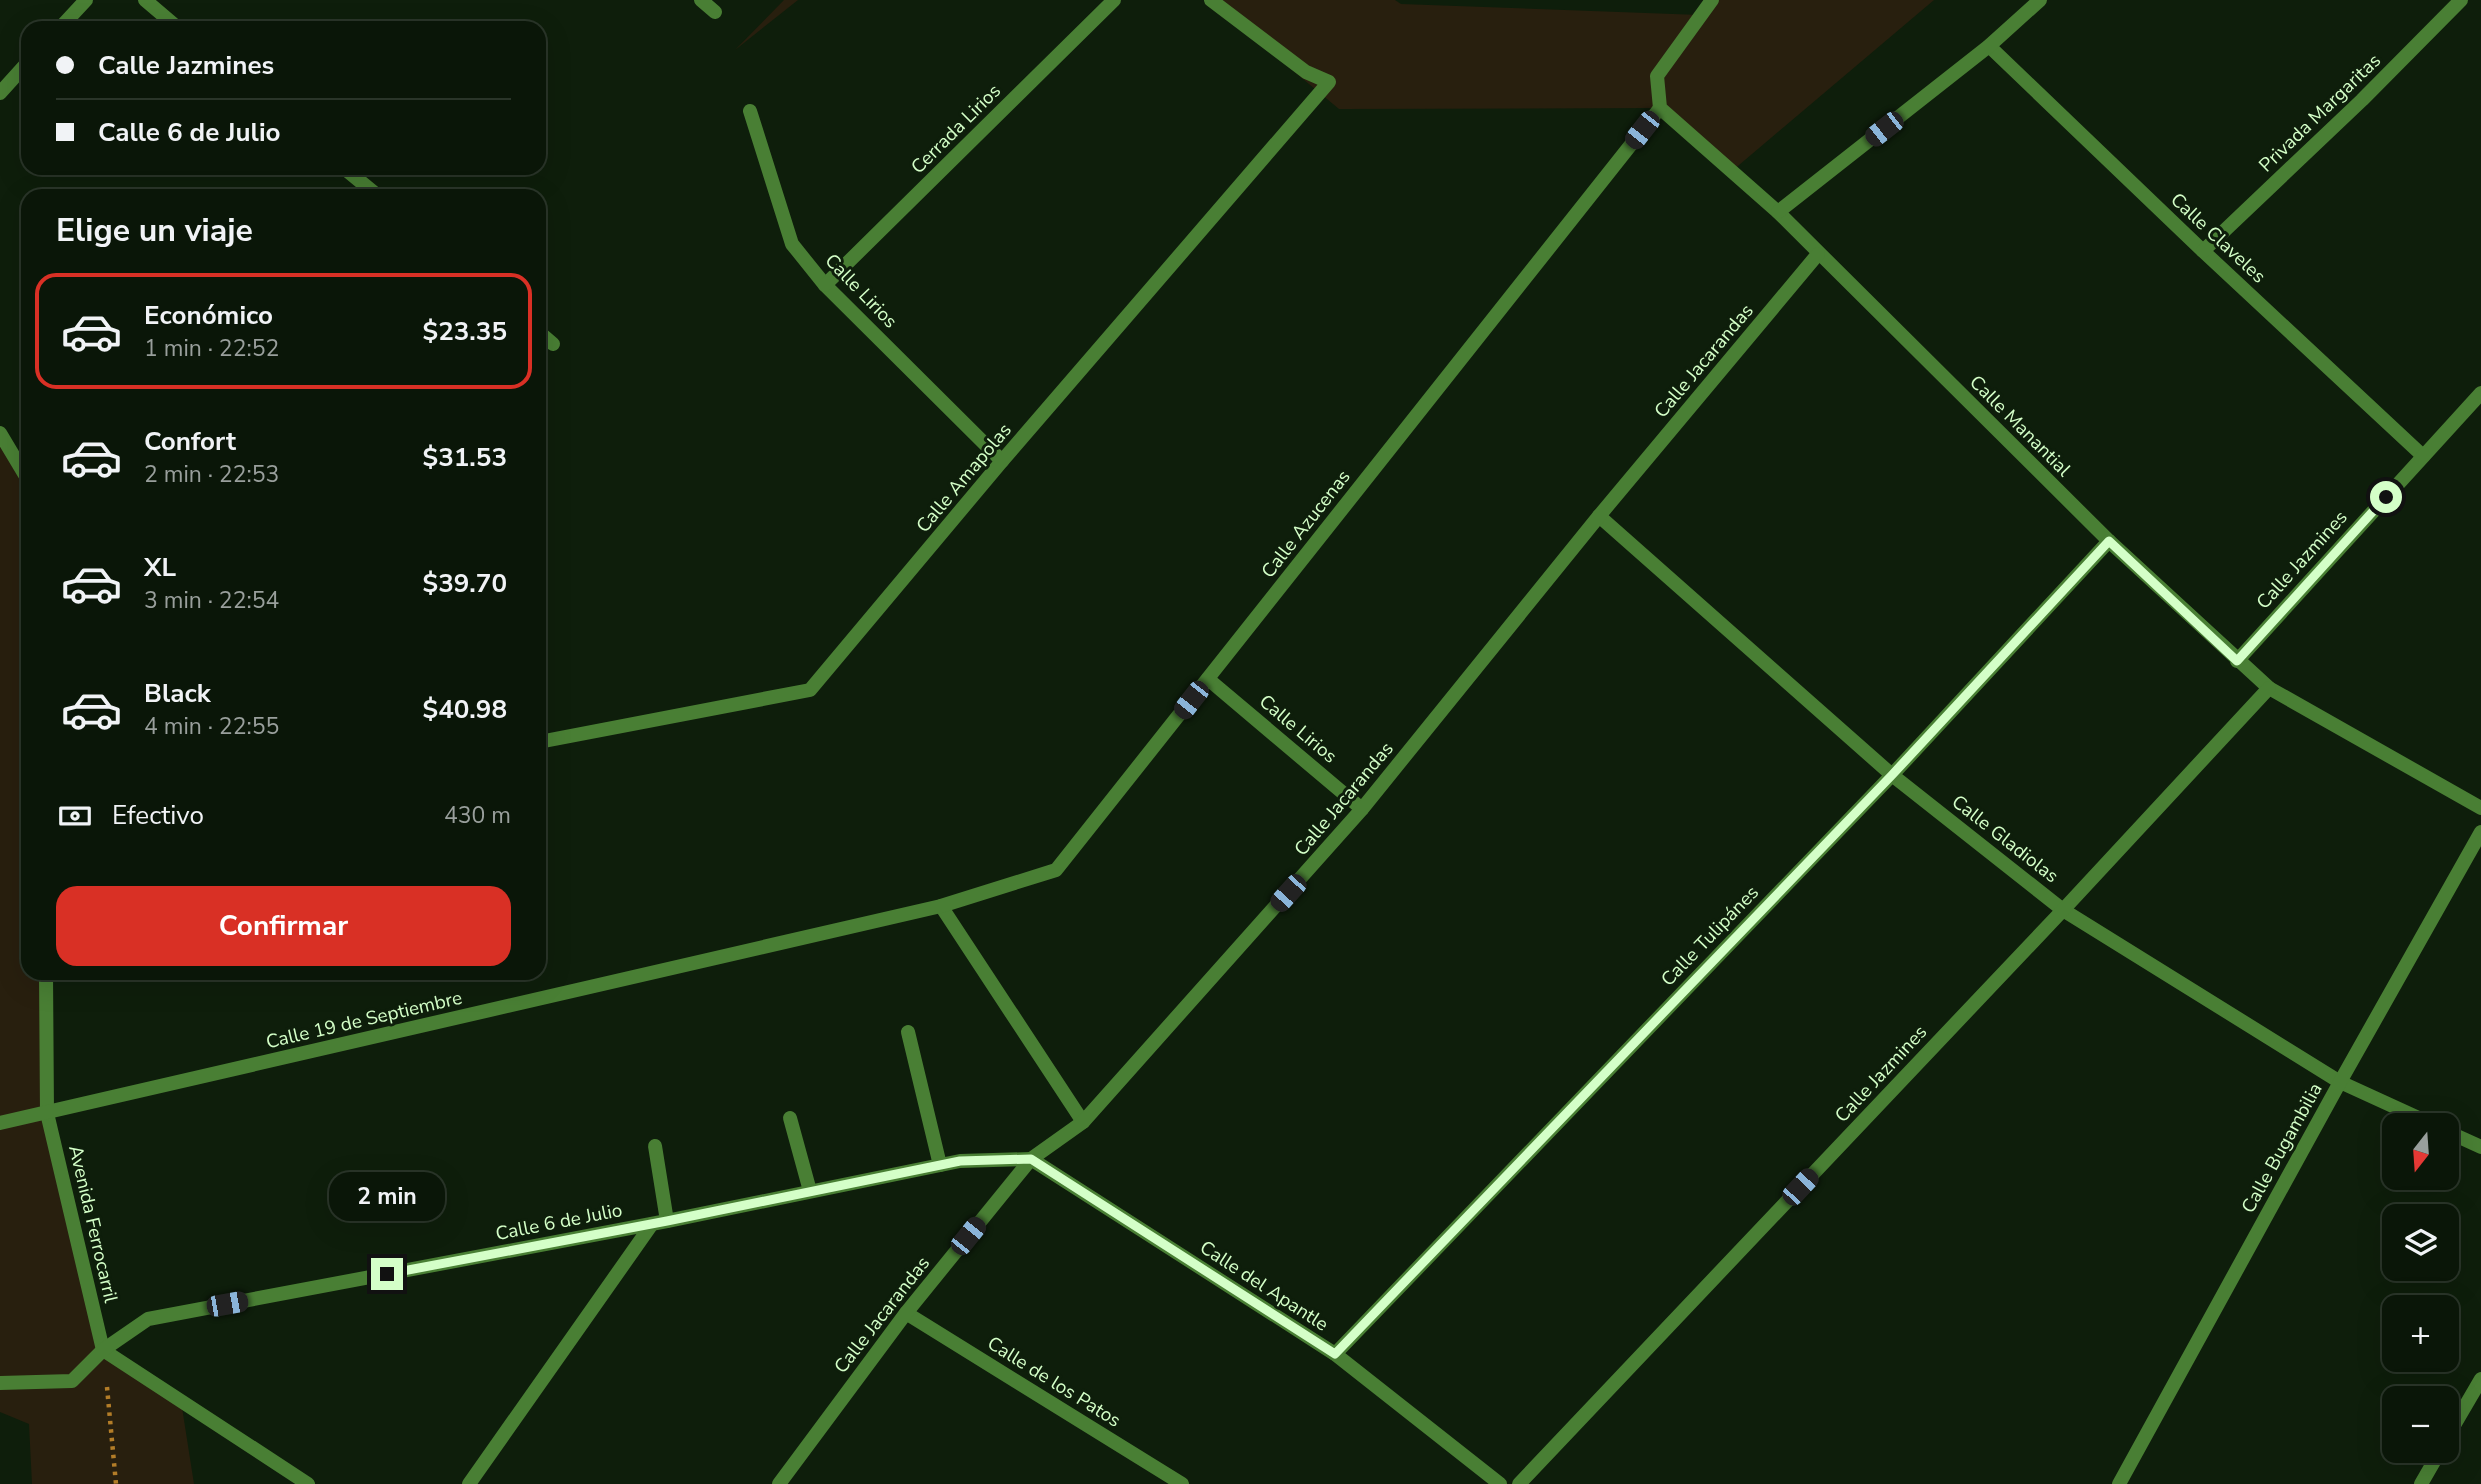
<!DOCTYPE html>
<html lang="es">
<meta charset="utf-8">
<style>
:root{--surface:#0a1608;--page:#182316;--text:#f1f3f6;--muted:#999f9c;--line:#2a3529;--accent:#d93025}
body{margin:0;font-family:"Nunito Sans",sans-serif;background:var(--page);color:var(--text);height:100vh;display:flex;flex-direction:column;font-size:26px;white-space:nowrap}
*{box-sizing:border-box;margin:0}
p{font-size:23px;color:var(--muted)}
.icon{flex:none;width:38px;height:38px;fill:none;stroke:currentColor;stroke-width:2;stroke-linecap:round;stroke-linejoin:round}
.map{position:relative;flex:1;overflow:hidden}
.sheet{position:absolute;left:21px;top:189px;width:525px;height:791px;display:flex;flex-direction:column;background:var(--surface);border-radius:21px;box-shadow:0 7px 28px #0002,0 0 0 2px var(--line)}
.sheet>*{flex:none}
.hud{position:absolute;left:21px;top:21px;width:525px;height:154px;border-radius:21px;box-shadow:0 7px 28px #0002,0 0 0 2px var(--line);display:grid;align-content:center;height:154px;padding:0 35px;background:var(--surface)}
.needle{width:46px;rotate:197deg}
.tools{position:absolute;left:2382px;top:1113px;display:grid;gap:14px}
.tools a{display:grid;place-items:center;width:77px;height:77px;border-radius:14px;background:var(--surface);box-shadow:0 7px 28px #0002,0 0 0 2px var(--line);font-size:35px}
.end{position:absolute;width:32px;height:32px;margin:-16px;border:9px solid #d4ffc8;background:#111;box-shadow:0 0 0 4px #111}
.from{border-radius:50%}
.bubble{position:absolute;height:49px;border-radius:21px;background:var(--surface);box-shadow:0 7px 28px #0002,0 0 0 2px var(--line);font-size:23px;font-weight:700;line-height:49px;text-align:center}
.car{position:absolute;width:21px;height:42px;margin:-21px -10px;border-radius:9px;box-shadow:0 0 5px 2px #0007;background:linear-gradient(#222 24%,#8ab4d8 0 40%,#222 0 76%,#8ab4d8 0 86%,#222 0)}
.hud b{display:flex;align-items:center;gap:24px;height:66px;font-size:26px}
.hud b+b{border-top:2px solid var(--line)}
.hud i{width:18px;height:18px;background:var(--text)}
ul{padding:0;list-style:none}
li{display:flex;align-items:center;gap:21px;height:116px;margin:0 14px 10px;padding:0 21px;border:4px solid transparent;border-radius:21px}
li div{flex:1}
li b{display:block;font-size:26px}
li em{font-style:normal;font-weight:700}
li.selected{border-color:var(--accent)}
li>.icon{width:63px;height:63px;stroke-width:1.5}
h2{padding:0 35px;font-size:32px;line-height:84px}
.pay{display:flex;align-items:center;gap:18px;height:77px;padding:0 35px;font-size:26px}
.pay p{margin-inline-start:auto}
.cta{display:flex;gap:14px;margin-top:auto;padding:14px 35px}
.cta a{flex:1;height:80px;border-radius:21px;background:var(--accent);color:#fff;font-size:28px;font-weight:700;line-height:80px;text-align:center}
.map>svg:first-child{display:block}
</style>
<div class="map">
<svg width="2481" height="1484" viewBox="0 0 2481 1484">
<rect width="100%" height="100%" fill="#0e1e0b"/>
<g fill="#281f0e">
<polygon points="784,0 798,0 735,50"/>
<polygon points="1208,0 1395,0 1401,4 1700,15 1712,0 1934,0 1732,171 1660,108 1339,109"/>
<polygon points="0,433 28,480 28,973 46,973 47,1113 103,1350 181,1401 194,1484 32,1484 29,1424 0,1412"/>
</g>
<g fill="none" stroke-linecap="round" stroke-linejoin="round">
<polyline stroke="#b37d28" stroke-width="4.5" stroke-dasharray="3.5 5" stroke-linecap="butt" points="107,1387 116,1484"/>
<polyline stroke="#497f34" stroke-width="14" points="941,906 1083,1122"/>
<g stroke="#497f34" stroke-width="14">
<polyline points="908,1032 940,1165"/>
<polyline points="790,1118 810,1191"/>
<polyline points="655,1146 667,1221"/>
</g>
<g stroke="#497f34" stroke-width="14">
<polyline points="145,0 178,28"/>
<polyline points="701,0 715,12"/>
<polyline points="1712,0 1657,76 1660,108 1778,212 2109,541 2269,688 2481,808"/>
<polyline points="60,28 86,0"/>
<polyline points="1989,46 2203,251 2423,456"/>
<polyline points="0,93 28,62"/>
<polyline points="750,111 792,244 825,285 1002,461"/>
<polyline points="344,168 378,196"/>
<polyline points="1778,212 1989,46 2040,0"/>
<polyline points="2203,251 2362,100 2461,0"/>
<polyline points="825,285 1114,0"/>
<polyline points="539,332 553,344"/>
<polyline points="0,433 28,480"/>
<polyline points="1599,516 1892,775 2063,910 2340,1082 2434,1125"/>
<polyline points="2237,661 2481,393"/>
<polyline points="1208,679 1362,809"/>
<polyline points="539,742 810,690 1002,461 1329,82 1306,72 1211,0"/>
<polyline points="46,973 47,1113 103,1350"/>
<polyline points="0,1123 941,906 1056,870 1660,108"/>
<polyline points="2446,1131 2481,1147"/>
<polyline points="906,1313 1182,1484"/>
<polyline points="103,1350 308,1484"/>
<polyline points="1335,1354 1892,775 2109,541"/>
<polyline points="0,1383 72,1381 103,1350 148,1319 667,1221 960,1161 1031,1159 1335,1354 1500,1484"/>
<polyline points="2446,1439 2481,1379"/>
<polyline points="469,1484 652,1224"/>
<polyline points="779,1484 906,1313 1031,1159 1083,1122 1362,809 1599,516 1818,254"/>
<polyline points="1519,1484 2063,910 2269,688"/>
<polyline points="2119,1484 2340,1082 2481,832"/>
<polyline points="2421,1484 2440,1451"/>
</g>
</g>
<g fill="none" stroke-linecap="round" stroke-linejoin="round">
<polyline stroke="#d4ffc8" stroke-width="9" points="387,1274 667,1221 960,1161 1031,1159 1335,1354 1892,775 2109,541 2237,661 2386,497"/>
</g>
<g text-anchor="middle" dominant-baseline="central" stroke-width="6" stroke-linejoin="round" paint-order="stroke">
<g font-size="19" fill="#d4ffc8" stroke="#0e1e0b">
<text transform="translate(2320 113) rotate(-44)">Privada Margaritas</text>
<text transform="translate(956 129) rotate(-45)">Cerrada Lirios</text>
<text transform="translate(2218 238) rotate(43)">Calle Claveles</text>
<text transform="translate(861 291) rotate(46)">Calle Lirios</text>
<text transform="translate(1704 361) rotate(-50)">Calle Jacarandas</text>
<text transform="translate(2020 426) rotate(45)">Calle Manantial</text>
<text transform="translate(964 478) rotate(-50)">Calle Amapolas</text>
<text transform="translate(1306 524) rotate(-52)">Calle Azucenas</text>
<text transform="translate(2302 560) rotate(-48)">Calle Jazmines</text>
<text transform="translate(1298 729) rotate(40)">Calle Lirios</text>
<text transform="translate(1344 799) rotate(-50)">Calle Jacarandas</text>
<text transform="translate(2005 839) rotate(38)">Calle Gladiolas</text>
<text transform="translate(1710 936) rotate(-46)">Calle Tulipánes</text>
<text transform="translate(364 1020) rotate(-13)">Calle 19 de Septiembre</text>
<text transform="translate(1881 1074) rotate(-47)">Calle Jazmines</text>
<text transform="translate(2282 1148) rotate(-61)">Calle Bugambilia</text>
<text transform="translate(559 1222) rotate(-11)">Calle 6 de Julio</text>
<text transform="translate(93 1224) rotate(77)">Avenida Ferrocarril</text>
<text transform="translate(1264 1286) rotate(33)">Calle del Apantle</text>
<text transform="translate(882 1315) rotate(-52)">Calle Jacarandas</text>
<text transform="translate(1054 1382) rotate(32)">Calle de los Patos</text>
</g>
</g>
</svg>
<div class="tools">
<a><svg class="needle" viewBox="-14 -14 28 28"><path d="M0-13l5 13h-10z" fill="#e53935"/><path d="M0 13l5-13h-10z" fill="#999f9c"/></svg></a>
<a><svg class="icon" aria-label="layers" viewBox="0 0 24 24"><path d="M12 4l9 5-9 5-9-5zM3 14l9 5 9-5"/></svg></a>
<a>+</a>
<a>−</a>
</div>
<i class="end from" style="left:2386px;top:497px"></i>
<i class="end" style="left:387px;top:1274px"></i>
<div class="bubble" style="left:329px;top:1172px;width:116px">2 min</div>
<i class="car" style="left:1884px;top:129px;rotate:232deg"></i>
<i class="car" style="left:1642px;top:130px;rotate:218deg"></i>
<i class="car" style="left:1191px;top:700px;rotate:218deg"></i>
<i class="car" style="left:1288px;top:893px;rotate:222deg"></i>
<i class="car" style="left:1800px;top:1187px;rotate:43deg"></i>
<i class="car" style="left:968px;top:1236px;rotate:39deg"></i>
<i class="car" style="left:227px;top:1304px;rotate:80deg"></i>
<div class="hud">
<b><i class="from"></i>Calle Jazmines</b>
<b><i></i>Calle 6 de Julio</b>
</div>
<section class="sheet">
<h2>Elige un viaje</h2>
<ul>
<li class="selected"><svg class="icon" aria-label="car" viewBox="0 0 24 24"><path d="M5 17H2v-5l4-1 3-4h7l3 4 3 1v5h-3M9 17h6M6 11h13"/><circle cx="7" cy="17" r="2"/><circle cx="17" cy="17" r="2"/></svg><div><b>Económico</b><p>1 min · 22:52</p></div><em>$23.35</em></li>
<li><svg class="icon" aria-label="car" viewBox="0 0 24 24"><path d="M5 17H2v-5l4-1 3-4h7l3 4 3 1v5h-3M9 17h6M6 11h13"/><circle cx="7" cy="17" r="2"/><circle cx="17" cy="17" r="2"/></svg><div><b>Confort</b><p>2 min · 22:53</p></div><em>$31.53</em></li>
<li><svg class="icon" aria-label="car" viewBox="0 0 24 24"><path d="M5 17H2v-5l4-1 3-4h7l3 4 3 1v5h-3M9 17h6M6 11h13"/><circle cx="7" cy="17" r="2"/><circle cx="17" cy="17" r="2"/></svg><div><b>XL</b><p>3 min · 22:54</p></div><em>$39.70</em></li>
<li><svg class="icon" aria-label="car" viewBox="0 0 24 24"><path d="M5 17H2v-5l4-1 3-4h7l3 4 3 1v5h-3M9 17h6M6 11h13"/><circle cx="7" cy="17" r="2"/><circle cx="17" cy="17" r="2"/></svg><div><b>Black</b><p>4 min · 22:55</p></div><em>$40.98</em></li>
</ul>
<div class="pay"><svg class="icon" aria-label="cash" viewBox="0 0 24 24"><path d="M3 7h18v10H3z"/><circle cx="12" cy="12" r="2"/></svg>Efectivo<p>430 m</p></div>
<div class="cta"><a>Confirmar</a></div>
</section>
</div>
